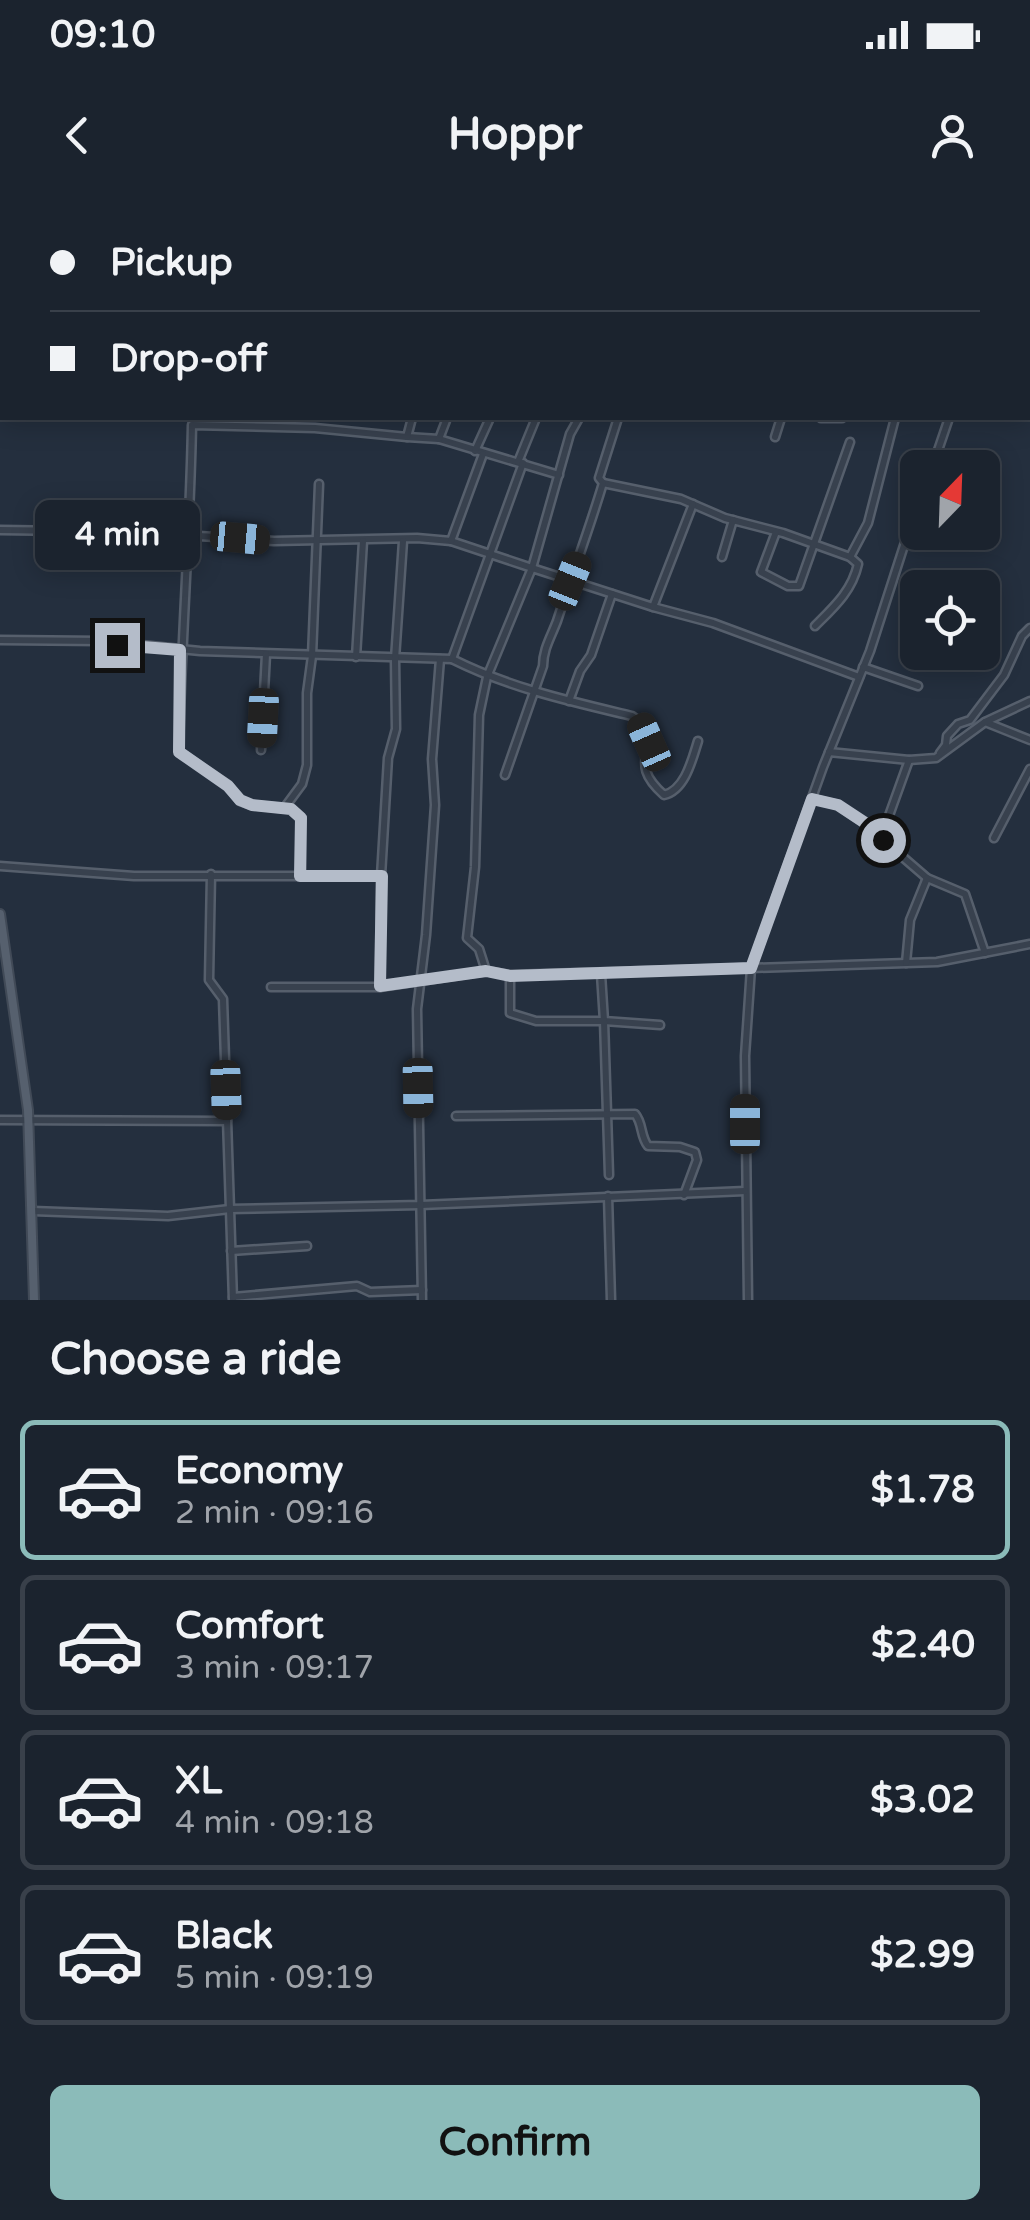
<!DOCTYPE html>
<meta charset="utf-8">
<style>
:root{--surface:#1b232e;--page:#282f3a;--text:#f1f3f6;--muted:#a0a4aa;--line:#39404a;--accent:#8bbbb9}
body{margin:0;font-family:"Varela Round",sans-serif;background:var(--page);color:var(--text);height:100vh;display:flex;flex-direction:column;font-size:38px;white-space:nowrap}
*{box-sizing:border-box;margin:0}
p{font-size:32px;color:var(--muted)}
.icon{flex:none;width:55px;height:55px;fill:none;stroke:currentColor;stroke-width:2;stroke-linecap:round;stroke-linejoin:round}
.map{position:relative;height:1100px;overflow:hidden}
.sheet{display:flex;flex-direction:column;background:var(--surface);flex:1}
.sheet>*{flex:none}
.top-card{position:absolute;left:0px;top:0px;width:1030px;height:220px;box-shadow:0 5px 25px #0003,0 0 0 2px var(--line);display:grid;align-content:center;height:220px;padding:0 50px;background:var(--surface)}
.needle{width:65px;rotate:23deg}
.controls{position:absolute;left:900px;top:250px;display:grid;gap:20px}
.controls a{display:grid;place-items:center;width:100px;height:100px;border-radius:15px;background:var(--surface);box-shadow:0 5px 25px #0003,0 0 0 2px var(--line);font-size:50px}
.end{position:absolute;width:45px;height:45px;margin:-22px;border:12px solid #b4bcc9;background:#111;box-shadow:0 0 0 5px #111}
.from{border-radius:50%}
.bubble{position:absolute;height:70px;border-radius:15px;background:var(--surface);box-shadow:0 5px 25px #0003,0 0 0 2px var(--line);font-size:32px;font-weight:800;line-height:70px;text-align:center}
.car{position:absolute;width:30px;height:60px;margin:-30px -15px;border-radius:12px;box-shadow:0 0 8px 2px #0007;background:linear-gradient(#222 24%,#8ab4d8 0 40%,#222 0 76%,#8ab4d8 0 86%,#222 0)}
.top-card b{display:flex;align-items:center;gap:35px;height:95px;font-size:38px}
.top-card b+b{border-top:2px solid var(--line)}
.top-card i{width:25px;height:25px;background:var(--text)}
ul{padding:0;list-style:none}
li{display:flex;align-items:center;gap:30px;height:140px;margin:0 20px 15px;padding:0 30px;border:5px solid var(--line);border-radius:15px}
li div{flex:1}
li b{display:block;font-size:38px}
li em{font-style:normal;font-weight:800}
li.selected{border-color:var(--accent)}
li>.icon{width:90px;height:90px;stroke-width:1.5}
h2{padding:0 50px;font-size:45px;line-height:120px}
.cta{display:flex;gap:20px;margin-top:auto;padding:20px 50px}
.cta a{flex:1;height:115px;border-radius:15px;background:var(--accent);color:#111;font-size:40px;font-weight:800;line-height:115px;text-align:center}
.status{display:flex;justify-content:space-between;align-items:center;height:70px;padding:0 50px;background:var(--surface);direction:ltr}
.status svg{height:28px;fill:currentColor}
header{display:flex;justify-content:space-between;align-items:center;height:130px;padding:0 50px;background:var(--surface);font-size:45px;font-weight:800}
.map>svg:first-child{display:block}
</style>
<div class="status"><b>09:10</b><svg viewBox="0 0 49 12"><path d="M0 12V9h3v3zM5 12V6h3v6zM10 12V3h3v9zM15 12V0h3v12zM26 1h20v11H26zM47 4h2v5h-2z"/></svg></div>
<header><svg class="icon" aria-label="back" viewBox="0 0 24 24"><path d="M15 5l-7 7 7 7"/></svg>Hoppr<svg class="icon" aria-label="person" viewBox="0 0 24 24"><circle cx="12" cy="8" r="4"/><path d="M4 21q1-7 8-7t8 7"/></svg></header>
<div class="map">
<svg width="1030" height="1100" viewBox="0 0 1030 1100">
<rect width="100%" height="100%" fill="#242f3e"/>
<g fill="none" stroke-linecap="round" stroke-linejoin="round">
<defs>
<g id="minor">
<polyline points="352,0 364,2"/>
<polyline points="792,0 800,2"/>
<polyline points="19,2 20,0"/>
<polyline points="112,2 112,0"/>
<polyline points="203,2 205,0"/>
<polyline points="399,2 400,0"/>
<polyline points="492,2 493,0"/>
<polyline points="578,2 579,0"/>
<polyline points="663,2 664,0"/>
<polyline points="706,2 706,0"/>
<polyline points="749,2 750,0"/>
<polyline points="837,2 838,0"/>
<polyline points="881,2 882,0"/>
<polyline points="970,2 973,0"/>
<polyline points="1028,17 1030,11"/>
<polyline points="0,40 2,35"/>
<polyline points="1028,59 1030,60"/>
<polyline points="0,132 2,132"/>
<polyline points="1028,171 1030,172"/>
<polyline points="821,218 842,218"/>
<polyline points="407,237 439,239 559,275"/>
<polyline points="775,237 781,218"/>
<polyline points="439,239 447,218"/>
<polyline points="475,251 490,218"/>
<polyline points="518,262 536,218"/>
<polyline points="932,268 949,218"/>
<path d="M603,283L681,299L725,318L783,333L850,357L858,364C852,391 834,407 815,426"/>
<polyline points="918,302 870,451 823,567 751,768 937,762 1030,744"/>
<polyline points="693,304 653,407 532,368 487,477 479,515 475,667 467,738 479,749 486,771 510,775 751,768 745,856 748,1100"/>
<polyline points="0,330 139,332 274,341 417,338 451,341 532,368 570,234 579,218"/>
<polyline points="776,332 761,372 788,386 799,386 850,242"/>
<polyline points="451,341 483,254"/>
<polyline points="722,357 733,320"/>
<polyline points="850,357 868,323 895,218"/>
<polyline points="653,407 713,423 859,477"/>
<path d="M0,440L101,441L200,451L452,459C510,488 569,501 632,516L639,521L649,542C641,567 645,578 664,595C685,590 692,560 698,541"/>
<polyline points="356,457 363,341"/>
<polyline points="452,459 523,263"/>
<polyline points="863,467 918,486"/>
<polyline points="569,501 580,471 591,455 612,394"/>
<polyline points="985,522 1030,540"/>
<polyline points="261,550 266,454"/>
<polyline points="829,552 909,560 936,558 985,522 1030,501"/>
<polyline points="940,553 946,545 947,536 958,524 970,520 1004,475 1022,436 1030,428"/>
<polyline points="909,560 882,635 883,640 927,678 965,694 985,753"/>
<path d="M505,575L543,466C543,449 551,437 557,421C572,375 589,330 603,283L599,278L618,218"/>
<polyline points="813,599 838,605 882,635"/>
<polyline points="285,607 302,584 307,565 307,493 312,456 319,284"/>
<polyline points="994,638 1030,569"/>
<polyline points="0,666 134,676 381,676"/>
<polyline points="211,674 209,780 223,799 233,1100"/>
<path d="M301,676V618L291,609L252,605L240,601L228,585L179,552C181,443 190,334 192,225L315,228L407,237L412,218"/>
<polyline points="906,763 910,720 927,678"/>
<polyline points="601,774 604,821 660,825"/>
<polyline points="510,775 510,813 536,821 604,821 609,975"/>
<polyline points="271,787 380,787 486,771"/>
<polyline points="380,787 381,676 388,558 396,529 395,459 403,341"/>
<path d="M456,916L635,914C643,923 640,936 648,946L680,947L695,952L697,960L684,995"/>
<polyline points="0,920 227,921"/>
<polyline points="608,996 611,1100"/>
<polyline points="33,1011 168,1016 230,1009 421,1005 745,991"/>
<polyline points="231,1051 307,1046"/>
<polyline points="233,1097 357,1086 370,1092 422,1090"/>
<polyline points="422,1100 417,809 426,735 435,605 432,559 440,459"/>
</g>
<polyline id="major" points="0,714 28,910 34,1100"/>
</defs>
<use href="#minor" stroke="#565f6c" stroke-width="11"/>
<use href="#major" stroke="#414a57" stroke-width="12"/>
<use href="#minor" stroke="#38414e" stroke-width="6"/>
<use href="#major" stroke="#56606e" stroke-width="8"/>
</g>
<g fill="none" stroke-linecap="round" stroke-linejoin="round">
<polyline stroke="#b4bcc9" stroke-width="12" points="117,445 180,450 179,552 228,586 240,600 252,605 291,609 301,618 300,676 382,676 380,786 486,771 510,776 751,768 812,599 838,605 882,634 883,640"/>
</g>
</svg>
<div class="controls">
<a><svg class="needle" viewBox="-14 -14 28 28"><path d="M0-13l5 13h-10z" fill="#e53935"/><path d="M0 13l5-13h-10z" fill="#a0a4aa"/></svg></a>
<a><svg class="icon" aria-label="locate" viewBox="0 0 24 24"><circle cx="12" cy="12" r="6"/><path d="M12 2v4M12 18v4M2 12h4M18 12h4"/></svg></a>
</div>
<i class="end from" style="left:883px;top:640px"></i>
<i class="end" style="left:117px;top:445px"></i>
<div class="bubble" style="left:35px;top:300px;width:165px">4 min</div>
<i class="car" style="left:240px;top:338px;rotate:95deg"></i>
<i class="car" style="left:570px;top:381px;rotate:22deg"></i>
<i class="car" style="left:263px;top:518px;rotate:183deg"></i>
<i class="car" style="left:649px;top:542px;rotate:336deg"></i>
<i class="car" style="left:418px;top:888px;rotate:179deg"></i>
<i class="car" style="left:226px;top:890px;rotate:178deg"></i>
<i class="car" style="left:745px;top:924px;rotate:0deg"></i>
<div class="top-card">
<b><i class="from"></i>Pickup</b>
<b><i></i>Drop-off</b>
</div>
</div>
<section class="sheet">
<h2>Choose a ride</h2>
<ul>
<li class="selected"><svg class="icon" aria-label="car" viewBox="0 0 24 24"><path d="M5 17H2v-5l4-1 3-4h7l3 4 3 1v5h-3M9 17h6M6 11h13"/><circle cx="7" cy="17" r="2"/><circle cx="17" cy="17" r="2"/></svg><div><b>Economy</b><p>2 min · 09:16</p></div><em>$1.78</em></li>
<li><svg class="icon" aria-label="car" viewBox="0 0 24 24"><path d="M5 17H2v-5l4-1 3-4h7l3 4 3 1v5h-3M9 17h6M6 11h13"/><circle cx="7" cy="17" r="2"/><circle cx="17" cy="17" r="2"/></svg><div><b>Comfort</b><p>3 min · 09:17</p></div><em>$2.40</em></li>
<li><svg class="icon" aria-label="car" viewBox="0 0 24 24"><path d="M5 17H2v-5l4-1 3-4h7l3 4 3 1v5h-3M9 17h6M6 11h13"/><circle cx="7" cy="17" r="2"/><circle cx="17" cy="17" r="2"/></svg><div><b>XL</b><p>4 min · 09:18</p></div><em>$3.02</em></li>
<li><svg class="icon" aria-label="car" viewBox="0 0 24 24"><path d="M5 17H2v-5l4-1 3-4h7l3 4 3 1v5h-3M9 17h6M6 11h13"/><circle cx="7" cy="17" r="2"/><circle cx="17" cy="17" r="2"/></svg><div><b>Black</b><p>5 min · 09:19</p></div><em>$2.99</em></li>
</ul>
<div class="cta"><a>Confirm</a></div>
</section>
